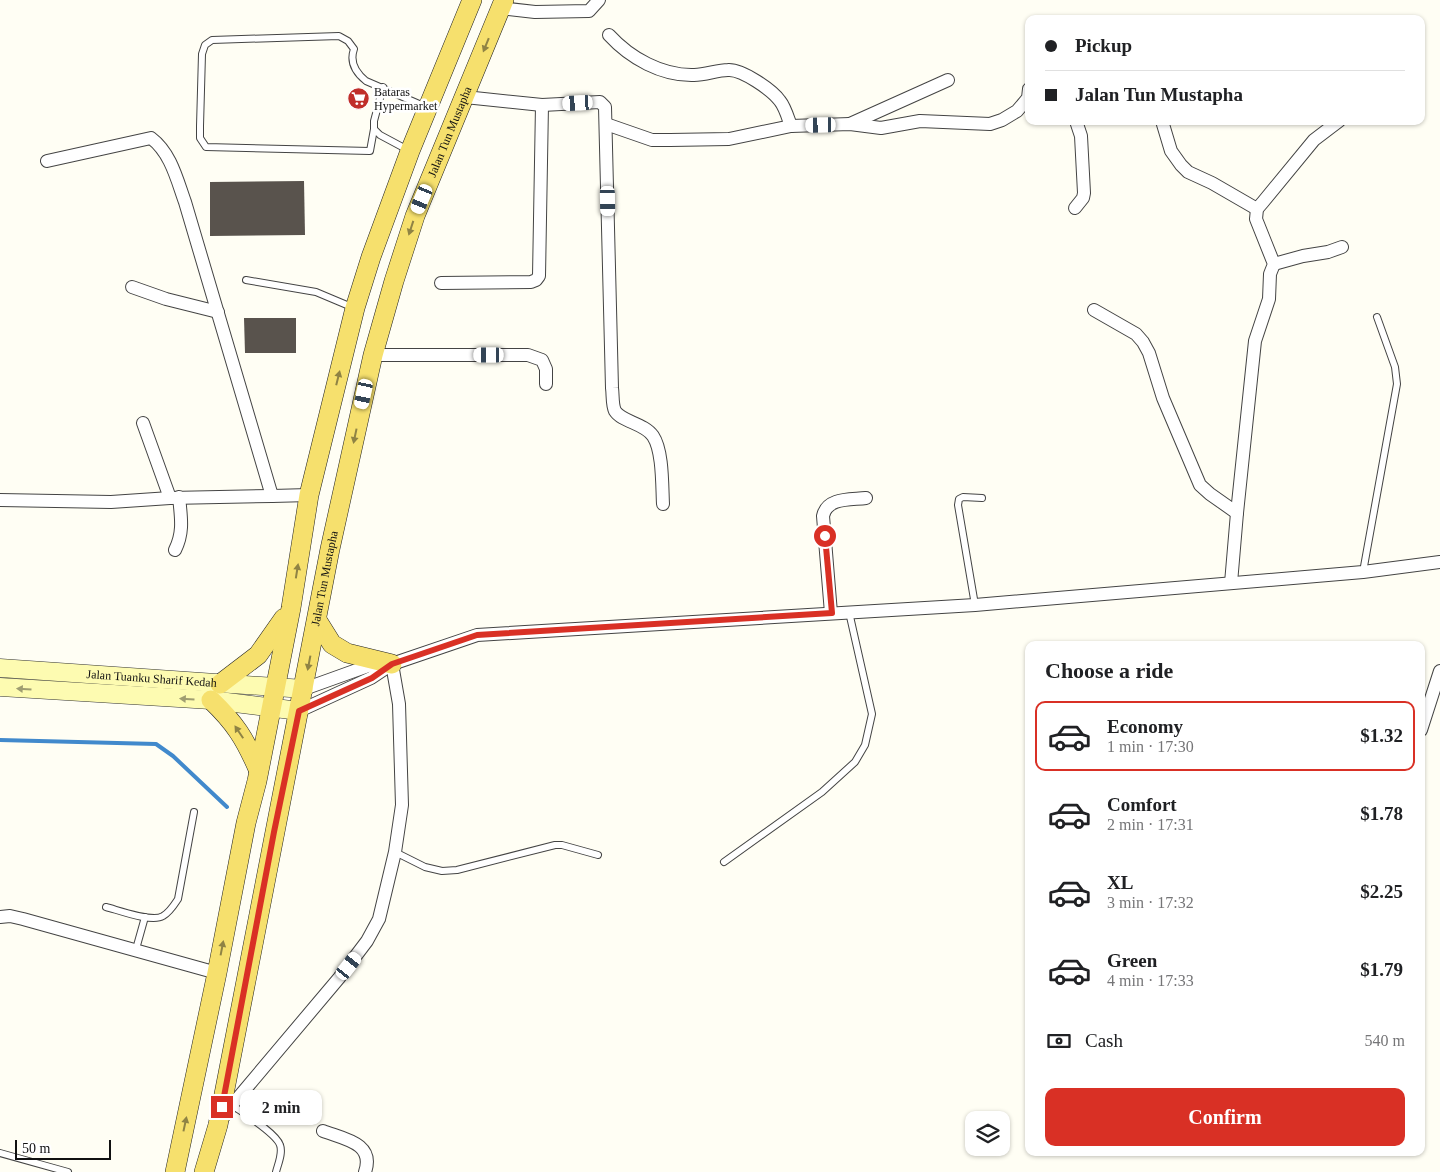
<!DOCTYPE html>
<meta charset="utf-8">
<style>
:root{--surface:#fff;--page:#f2f2f2;--text:#202124;--muted:#757577;--line:#e0e0e0;--accent:#d93025}
body{margin:0;font-family:"Times New Roman",serif;background:var(--page);color:var(--text);height:100vh;display:flex;flex-direction:column;font-size:19px;white-space:nowrap}
*{box-sizing:border-box;margin:0}
p{font-size:16px;color:var(--muted)}
.icon{flex:none;width:28px;height:28px;fill:none;stroke:currentColor;stroke-width:2;stroke-linecap:round;stroke-linejoin:round}
.map{position:relative;flex:1;overflow:hidden}
.details{position:absolute;left:1025px;top:641px;width:400px;height:515px;display:flex;flex-direction:column;background:var(--surface);border-radius:10px;box-shadow:0 1px 4px #0004}
.details>*{flex:none}
.banner{position:absolute;left:1025px;top:15px;width:400px;height:110px;border-radius:10px;box-shadow:0 1px 4px #0004;display:grid;align-content:center;height:110px;padding:0 20px;background:var(--surface)}
.tools{position:absolute;left:965px;top:1111px;display:grid;gap:10px}
.tools a{display:grid;place-items:center;width:45px;height:45px;border-radius:10px;background:var(--surface);box-shadow:0 1px 4px #0004;font-size:25px}
.scale{position:absolute;left:15px;bottom:12px;width:96px;box-sizing:border-box;padding-left:5px;border:2px solid #111;border-top:0;font-size:14px;line-height:18px;white-space:nowrap;color:#111;-webkit-text-stroke:4px #fff;paint-order:stroke}
.end{position:absolute;width:22px;height:22px;margin:-11px;border:6px solid #d93025;background:#fff;box-shadow:0 0 0 2px #fff}
.from{border-radius:50%}
.bubble{position:absolute;height:35px;border-radius:10px;background:var(--surface);box-shadow:0 1px 4px #0004;font-size:16px;font-weight:800;line-height:35px;text-align:center}
.car{position:absolute;width:15px;height:30px;margin:-15px -8px;border-radius:6px;box-shadow:0 0 4px 1px #0007;background:linear-gradient(#fff 24%,#345 0 40%,#fff 0 76%,#345 0 86%,#fff 0)}
.banner b{display:flex;align-items:center;gap:18px;height:48px;font-size:19px}
.banner b+b{border-top:1px solid var(--line)}
.banner i{width:12px;height:12px;background:var(--text)}
ul{padding:0;list-style:none}
li{display:flex;align-items:center;gap:15px;height:70px;margin:0 10px 8px;padding:0 10px;border:2px solid transparent;border-radius:10px}
li div{flex:1}
li b{display:block;font-size:19px}
li em{font-style:normal;font-weight:800}
li.on{border-color:var(--accent)}
li>.icon{width:45px;height:45px;stroke-width:1.5}
h2{padding:0 20px;font-size:22px;line-height:60px}
.pay{display:flex;align-items:center;gap:12px;height:55px;padding:0 20px;font-size:19px}
.pay p{margin-inline-start:auto}
.action{display:flex;gap:10px;margin-top:auto;padding:10px 20px}
.action a{flex:1;height:58px;border-radius:10px;background:var(--accent);color:#fff;font-size:20px;font-weight:800;line-height:58px;text-align:center}
.map>svg:first-child{display:block}
</style>
<div class="map">
<svg width="1440" height="1172" viewBox="0 0 1440 1172">
<rect width="100%" height="100%" fill="#fffef4"/>
<g fill="none" stroke-linecap="round" stroke-linejoin="round">
<polyline stroke="#4189cc" stroke-width="4" points="0,740 156,744 173,756 227,807"/>
</g>
<g fill="#59534d">
<polygon points="304,181 305,235 210,236 210,182"/>
<polygon points="244,318 296,318 296,353 245,353"/>
</g>
<g fill="none" stroke-linecap="round" stroke-linejoin="round">
<defs>
<g id="service">
<polyline points="383,87 374,121 374,129 380,135 408,150"/>
<path d="M374,129L370,151L206,147L200,138V126L202,54L205,45L212,40L339,36L348,41L354,49C349,63 356,73 366,81L426,107"/>
<polyline points="246,280 316,292 354,308"/>
<polyline points="1363,572 1397,384 1395,367 1377,317"/>
<polyline points="975,605 958,505 959,499 963,497 982,498"/>
<polyline points="395,852 425,867 442,871 457,870 555,845 562,845 598,855"/>
<polyline points="724,862 822,792 855,762 865,745 872,714 849,612"/>
<path d="M106,907C118,910 152,923 163,916C170,912 174,905 178,899L194,812"/>
<polyline points="136,949 145,917"/>
<path d="M232,1105C243,1113 276,1133 280,1145C283,1153 278,1164 276,1172"/>
<polyline points="0,1153 68,1172"/>
</g>
<g id="minor">
<polyline points="500,8 535,12 589,11 599,0"/>
<path d="M609,35C630,58 662,76 694,75C706,75 717,70 728,70C742,69 772,90 780,101C785,107 788,118 791,126"/>
<path d="M465,97L542,105L600,102L605,107L612,388C613,395 612,405 615,411C622,422 644,423 653,436C663,451 662,485 663,504"/>
<polyline points="1162,121 1171,151 1181,165 1188,172 1212,183 1257,209"/>
<polyline points="606,124 652,140 670,140 729,139 791,126 850,124 881,128 920,121 990,124 1002,120 1017,111 1028,98 1029,89"/>
<polyline points="850,124 948,80"/>
<path d="M47,161L151,138C171,153 177,180 185,202L272,496L309,495"/>
<polyline points="1075,208 1083,198 1084,193 1081,136 1076,121"/>
<polyline points="1274,264 1303,256 1328,252 1342,247"/>
<polyline points="441,283 531,282 536,280 539,276 542,105"/>
<polyline points="132,287 166,299 218,312"/>
<polyline points="1094,310 1136,334 1143,342 1149,353 1163,398 1200,485 1210,494 1237,513"/>
<polyline points="373,355 528,355 542,360 546,369 546,384"/>
<polyline points="143,423 170,498"/>
<polyline points="0,500 111,502 170,498 272,496"/>
<path d="M175,550C184,532 181,517 179,497"/>
<polyline points="1231,583 1237,513 1255,341 1269,299 1270,274 1274,264 1256,219 1257,209 1263,202 1314,140 1339,121"/>
<path d="M831,613L823,516C827,497 851,500 866,498"/>
<polyline points="304,689 368,666 382,665"/>
<polyline points="299,711 371,678 392,664 477,635 975,605 1363,572 1440,562"/>
<polyline points="1421,730 1440,671"/>
<polyline points="0,917 10,916 23,919 217,973"/>
<polyline points="222,1119 232,1105 339,978 367,941 379,919 395,852 402,805 399,704 392,664"/>
<path d="M323,1131C344,1139 375,1143 365,1172"/>
</g>
<g id="secondary">
<path id="s1" d="M0,668L304,689"/>
<polyline points="0,687 211,700 299,711"/>
</g>
<g id="primary">
<polyline points="317,620 332,644 347,653 392,664"/>
<polyline points="220,684 258,655 284,618"/>
<path d="M211,700C235,723 245,739 258,769"/>
<polyline points="175,1172 217,973 246,823 257,781 291,608 309,495 355,308 371,257 410,151 472,0"/>
<path id="s2" d="M204,1172L218,1125L330,549L373,355L394,281L415,216L504,0"/>
</g>
</defs>
<use href="#service" stroke="#444" stroke-width="8"/>
<use href="#minor" stroke="#444" stroke-width="14"/>
<use href="#secondary" stroke="#333" stroke-width="19"/>
<use href="#primary" stroke="#222" stroke-width="20"/>
<use href="#service" stroke="#fff" stroke-width="6"/>
<use href="#minor" stroke="#fff" stroke-width="12"/>
<use href="#secondary" stroke="#fdfbb1" stroke-width="18"/>
<use href="#primary" stroke="#f6e06d" stroke-width="19"/>
</g>
<defs><path id="oneway-solid" d="M-6-.8H1V-3.2L6.5 0L1 3.2V.8H-6Z" transform="scale(1.25)"/></defs>
<g fill="#8f8344">
<use href="#oneway-solid" transform="translate(486 45) rotate(112)"/>
<use href="#oneway-solid" transform="translate(411 228) rotate(108)"/>
<use href="#oneway-solid" transform="translate(338 378) rotate(-76)"/>
<use href="#oneway-solid" transform="translate(355 436) rotate(102)"/>
<use href="#oneway-solid" transform="translate(297 571) rotate(-81)"/>
<use href="#oneway-solid" transform="translate(309 663) rotate(101)"/>
<use href="#oneway-solid" transform="translate(239 732) rotate(-124)"/>
<use href="#oneway-solid" transform="translate(222 948) rotate(-79)"/>
<use href="#oneway-solid" transform="translate(185 1124) rotate(-78)"/>
</g>
<g fill="#9f9d71">
<use href="#oneway-solid" transform="translate(24 689) rotate(-176)"/>
<use href="#oneway-solid" transform="translate(187 699) rotate(-176)"/>
</g>
<g fill="none" stroke-linecap="round" stroke-linejoin="round">
<polyline stroke="#d93025" stroke-width="6" points="222,1107 274,832 299,711 372,678 392,664 477,635 832,613 825,536"/>
</g>
<defs>
<symbol id="supermarket-disc" viewBox="-11 -11 22 22"><circle r="9.5" fill="#c02e29" stroke="#fff"/><path d="M-6-5.5h2.5l.6 2H6L4.5 2H-2.5L-4.4-4H-6ZM-1.5 3.2a1.3 1.3 0 1 0 .1 0ZM3 3.2a1.3 1.3 0 1 0 .1 0Z" fill="#fff"/></symbol>
</defs>
<g fill-rule="evenodd">
<use href="#supermarket-disc" x="346" y="86" width="25" height="25"/>
</g>
<g text-anchor="middle" dominant-baseline="central" stroke-width="5" stroke-linejoin="round" paint-order="stroke">
<g font-size="12" fill="#111" stroke="#fff" text-anchor="start">
<text x="374" y="92">Bataras<tspan x="374" dy="14">Hypermarket</tspan></text>
</g>
<g font-size="12" fill="#111" stroke="#fff">
<text stroke="none"><textPath href="#s2" startOffset="1071">Jalan Tun Mustapha</textPath></text>
<text stroke="none"><textPath href="#s2" startOffset="606">Jalan Tun Mustapha</textPath></text>
<text stroke="none"><textPath href="#s1" startOffset="152">Jalan Tuanku Sharif Kedah</textPath></text>
</g>
</g>
</svg>
<div class="tools">
<a><svg class="icon" aria-label="layers" viewBox="0 0 24 24"><path d="M12 4l9 5-9 5-9-5zM3 14l9 5 9-5"/></svg></a>
</div>
<div class="scale">50 m</div>
<i class="end from" style="left:825px;top:536px"></i>
<i class="end" style="left:222px;top:1107px"></i>
<div class="bubble" style="left:240px;top:1090px;width:82px">2 min</div>
<i class="car" style="left:578px;top:103px;rotate:267deg"></i>
<i class="car" style="left:821px;top:125px;rotate:269deg"></i>
<i class="car" style="left:422px;top:199px;rotate:203deg"></i>
<i class="car" style="left:608px;top:201px;rotate:179deg"></i>
<i class="car" style="left:489px;top:355px;rotate:270deg"></i>
<i class="car" style="left:364px;top:394px;rotate:192deg"></i>
<i class="car" style="left:349px;top:966px;rotate:38deg"></i>
<div class="banner">
<b><i class="from"></i>Pickup</b>
<b><i></i>Jalan Tun Mustapha</b>
</div>
<section class="details">
<h2>Choose a ride</h2>
<ul>
<li class="on"><svg class="icon" aria-label="car" viewBox="0 0 24 24"><path d="M5 17H2v-5l4-1 3-4h7l3 4 3 1v5h-3M9 17h6M6 11h13"/><circle cx="7" cy="17" r="2"/><circle cx="17" cy="17" r="2"/></svg><div><b>Economy</b><p>1 min · 17:30</p></div><em>$1.32</em></li>
<li><svg class="icon" aria-label="car" viewBox="0 0 24 24"><path d="M5 17H2v-5l4-1 3-4h7l3 4 3 1v5h-3M9 17h6M6 11h13"/><circle cx="7" cy="17" r="2"/><circle cx="17" cy="17" r="2"/></svg><div><b>Comfort</b><p>2 min · 17:31</p></div><em>$1.78</em></li>
<li><svg class="icon" aria-label="car" viewBox="0 0 24 24"><path d="M5 17H2v-5l4-1 3-4h7l3 4 3 1v5h-3M9 17h6M6 11h13"/><circle cx="7" cy="17" r="2"/><circle cx="17" cy="17" r="2"/></svg><div><b>XL</b><p>3 min · 17:32</p></div><em>$2.25</em></li>
<li><svg class="icon" aria-label="car" viewBox="0 0 24 24"><path d="M5 17H2v-5l4-1 3-4h7l3 4 3 1v5h-3M9 17h6M6 11h13"/><circle cx="7" cy="17" r="2"/><circle cx="17" cy="17" r="2"/></svg><div><b>Green</b><p>4 min · 17:33</p></div><em>$1.79</em></li>
</ul>
<div class="pay"><svg class="icon" aria-label="cash" viewBox="0 0 24 24"><path d="M3 7h18v10H3z"/><circle cx="12" cy="12" r="2"/></svg>Cash<p>540 m</p></div>
<div class="action"><a>Confirm</a></div>
</section>
</div>
